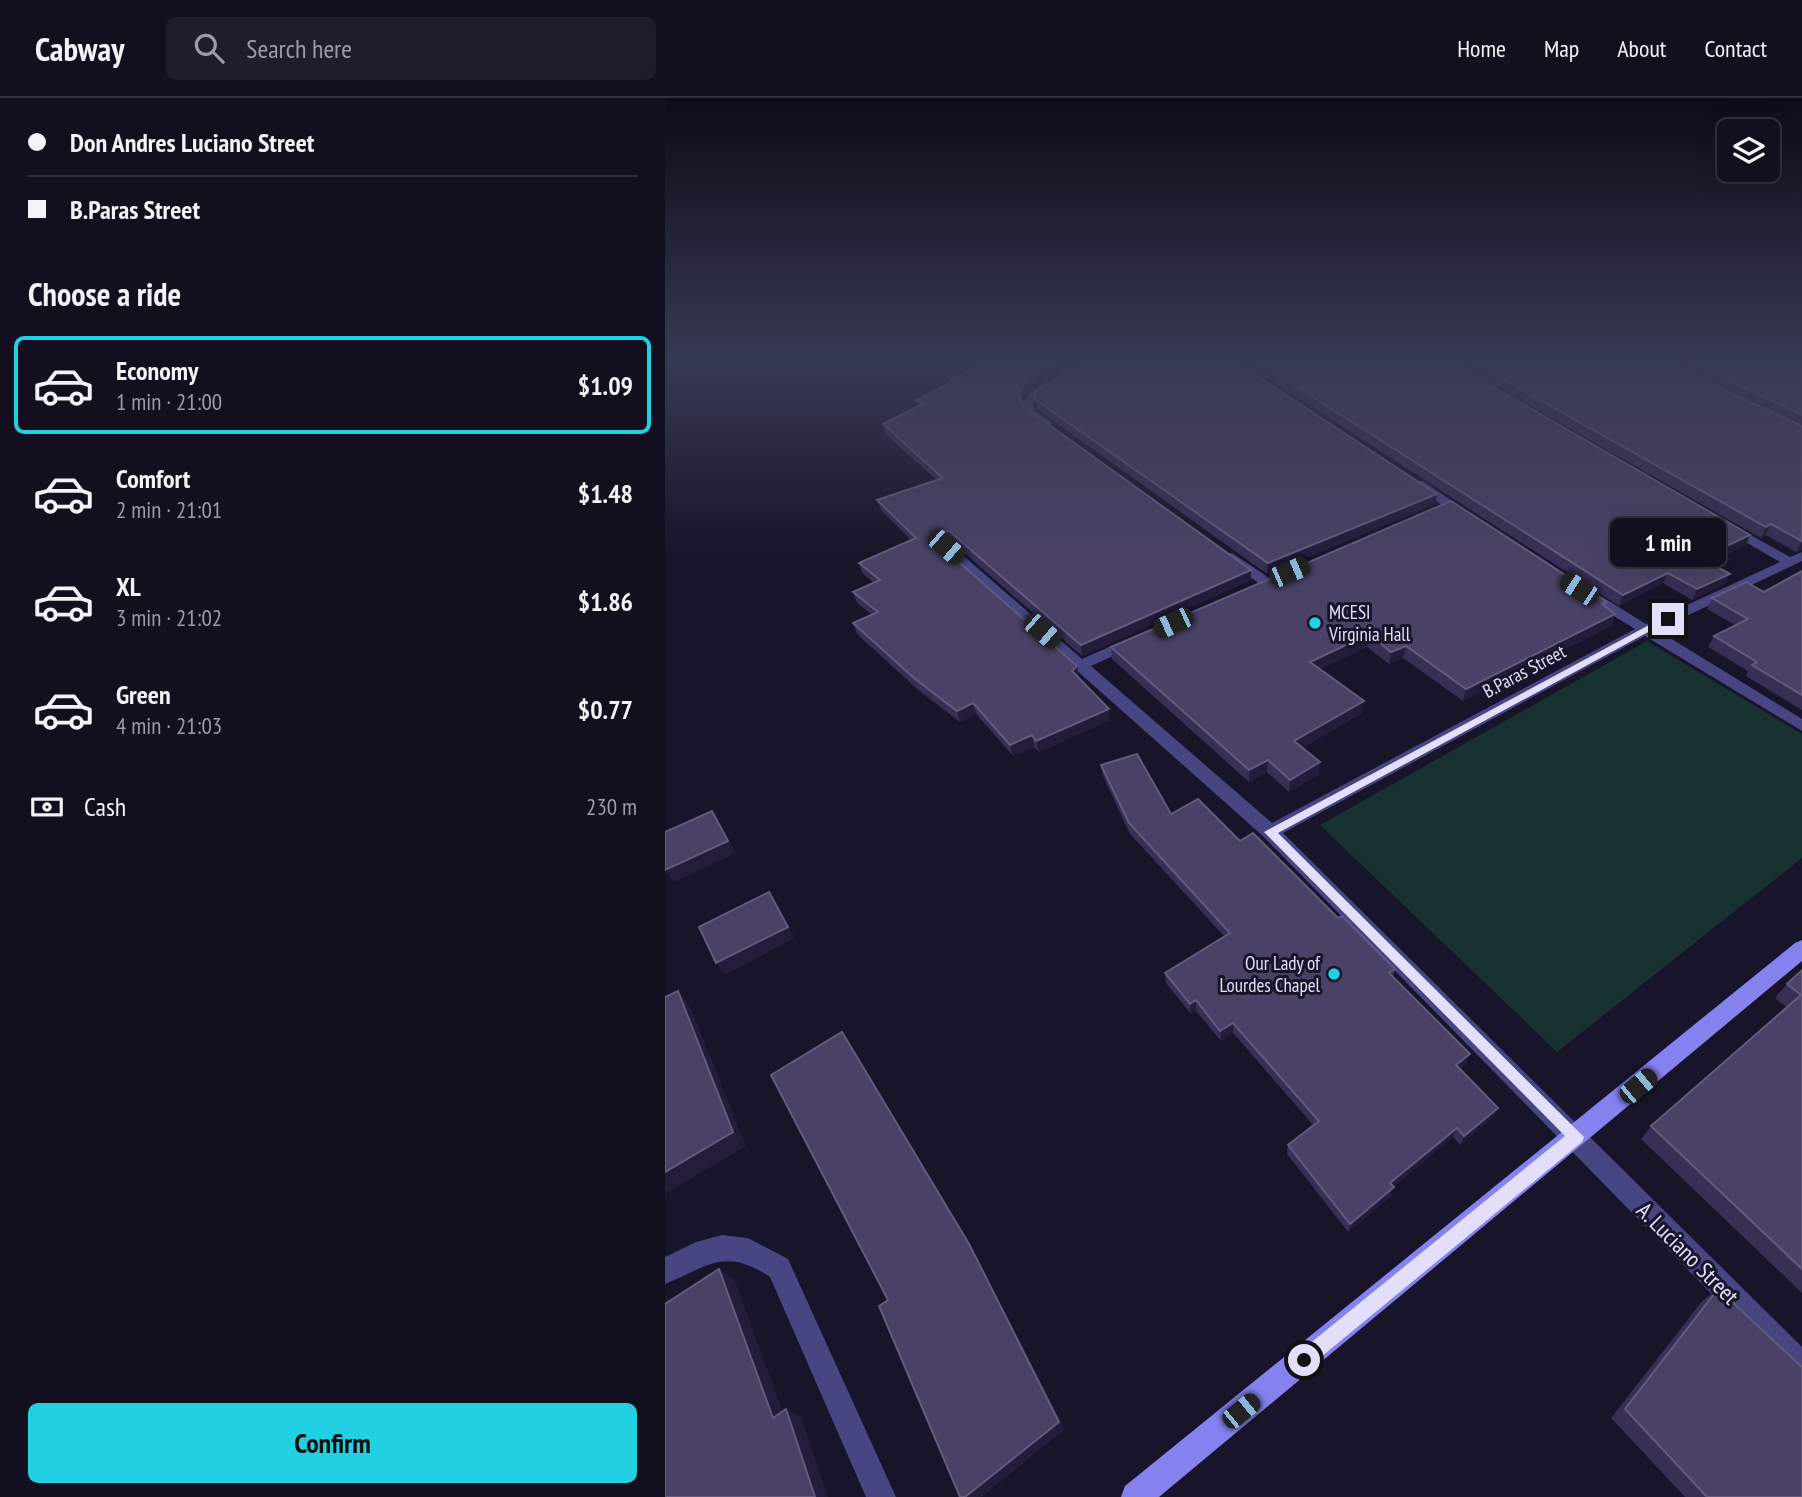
<!DOCTYPE html>
<meta charset="utf-8">
<style>
:root{--surface:#120f1f;--page:#1f1d2c;--text:#f1f3f6;--muted:#9c9ca4;--line:#312f3d;--accent:#22d0e4}
body{margin:0;font-family:"PT Sans Narrow",sans-serif;background:var(--page);color:var(--text);height:100vh;display:flex;flex-direction:column;font-size:26px;white-space:nowrap}
*{box-sizing:border-box;margin:0}
p{font-size:23px;color:var(--muted)}
.icon{flex:none;width:38px;height:38px;fill:none;stroke:currentColor;stroke-width:2;stroke-linecap:round;stroke-linejoin:round}
.map{position:relative;flex:1;overflow:hidden}
.details{display:flex;flex-direction:column;background:var(--surface);width:665px}
.details>*{flex:none}
.banner{display:grid;align-content:center;height:154px;padding:0 28px;background:var(--surface)}
.controls{position:absolute;left:1052px;top:21px;display:grid;gap:14px}
.controls a{display:grid;place-items:center;width:63px;height:63px;border-radius:10px;background:var(--surface);box-shadow:0 7px 28px #0002,0 0 0 2px var(--line);font-size:35px}
.end{position:absolute;width:32px;height:32px;margin:-16px;border:9px solid #e3dffb;background:#111;box-shadow:0 0 0 4px #111}
.from{border-radius:50%}
.bubble{position:absolute;height:49px;border-radius:10px;background:var(--surface);box-shadow:0 7px 28px #0002,0 0 0 2px var(--line);font-size:23px;font-weight:700;line-height:49px;text-align:center}
.car{position:absolute;width:21px;height:42px;margin:-21px -10px;border-radius:9px;box-shadow:0 0 5px 2px #0007;background:linear-gradient(#222 24%,#8ab4d8 0 40%,#222 0 76%,#8ab4d8 0 86%,#222 0)}
.banner b{display:flex;align-items:center;gap:24px;height:66px;font-size:26px}
.banner b+b{border-top:2px solid var(--line)}
.banner i{width:18px;height:18px;background:var(--text)}
ul{padding:0;list-style:none}
li{display:flex;align-items:center;gap:21px;height:98px;margin:0 14px 10px;padding:0 14px;border:4px solid transparent;border-radius:10px}
li div{flex:1}
li b{display:block;font-size:26px}
li em{font-style:normal;font-weight:700}
li.current{border-color:var(--accent)}
li>.icon{width:63px;height:63px;stroke-width:1.5}
h2{padding:0 28px;font-size:32px;line-height:84px}
.pay{display:flex;align-items:center;gap:18px;height:77px;padding:0 28px;font-size:26px}
.pay p{margin-inline-start:auto}
.action{display:flex;gap:14px;margin-top:auto;padding:14px 28px}
.action a{flex:1;height:80px;border-radius:10px;background:var(--accent);color:#111;font-size:28px;font-weight:700;line-height:80px;text-align:center}
header{display:flex;align-items:center;gap:42px;box-sizing:border-box;height:98px;padding:0 35px;background:var(--surface);border-bottom:2px solid var(--line)}
header strong{font-size:33px}
nav{display:flex;gap:38px;margin-inline-start:auto;font-size:24px}
.search{width:490px;height:63px;background:var(--page);display:flex;align-items:center;gap:18px;box-sizing:border-box;padding:0 24px;border-radius:10px;color:var(--muted);font-size:26px}
main{display:flex;flex:1;min-height:0}
.map>svg:first-child{display:block}
</style>
<header>
<strong>Cabway</strong>
<div class="search"><svg class="icon" aria-label="search" viewBox="0 0 24 24"><circle cx="10" cy="10" r="6"/><path d="M15 15l6 6"/></svg>Search here</div>
<nav><a>Home</a><a>Map</a><a>About</a><a>Contact</a></nav>
</header>
<main>
<section class="details">
<div class="banner">
<b><i class="from"></i>Don Andres Luciano Street</b>
<b><i></i>B.Paras Street</b>
</div>
<h2>Choose a ride</h2>
<ul>
<li class="current"><svg class="icon" aria-label="car" viewBox="0 0 24 24"><path d="M5 17H2v-5l4-1 3-4h7l3 4 3 1v5h-3M9 17h6M6 11h13"/><circle cx="7" cy="17" r="2"/><circle cx="17" cy="17" r="2"/></svg><div><b>Economy</b><p>1 min · 21:00</p></div><em>$1.09</em></li>
<li><svg class="icon" aria-label="car" viewBox="0 0 24 24"><path d="M5 17H2v-5l4-1 3-4h7l3 4 3 1v5h-3M9 17h6M6 11h13"/><circle cx="7" cy="17" r="2"/><circle cx="17" cy="17" r="2"/></svg><div><b>Comfort</b><p>2 min · 21:01</p></div><em>$1.48</em></li>
<li><svg class="icon" aria-label="car" viewBox="0 0 24 24"><path d="M5 17H2v-5l4-1 3-4h7l3 4 3 1v5h-3M9 17h6M6 11h13"/><circle cx="7" cy="17" r="2"/><circle cx="17" cy="17" r="2"/></svg><div><b>XL</b><p>3 min · 21:02</p></div><em>$1.86</em></li>
<li><svg class="icon" aria-label="car" viewBox="0 0 24 24"><path d="M5 17H2v-5l4-1 3-4h7l3 4 3 1v5h-3M9 17h6M6 11h13"/><circle cx="7" cy="17" r="2"/><circle cx="17" cy="17" r="2"/></svg><div><b>Green</b><p>4 min · 21:03</p></div><em>$0.77</em></li>
</ul>
<div class="pay"><svg class="icon" aria-label="cash" viewBox="0 0 24 24"><path d="M3 7h18v10H3z"/><circle cx="12" cy="12" r="2"/></svg>Cash<p>230 m</p></div>
<div class="action"><a>Confirm</a></div>
</section>
<div class="map">
<svg width="1137" height="1399" viewBox="0 0 1137 1399">
<rect width="100%" height="100%" fill="#181429"/>
<polygon fill="#183231" points="982,543 1137,636 1137,760 892,954 655,727"/>
<g fill="none" stroke-linecap="round" stroke-linejoin="round">
<g fill="#474582" fill-rule="evenodd">
<path d="M422,264H435L374,297L368,305L370,313L386,324V328C373,329 360,317 358,305L366,293Z"/>
<polygon points="750,383 758,383 807,417 797,420 750,389"/>
<polygon points="1064,425 1125,459 1137,454 1137,463 992,532 1137,621 1137,633 980,538 618,735 1137,1249 1137,1282 1127,1278 599,739 273,449 280,445 285,446 417,561 462,541 472,541 472,547 426,568 607,725 970,531 916,498 916,492 926,492 981,526 1115,464 1060,432 1058,429"/>
<polygon points="567,455 606,481 606,487 596,487 562,462 562,456"/>
<path d="M57,1137L83,1140L123,1161L231,1399H201L105,1179C59,1149 44,1168 0,1186V1159L31,1144Z"/>
</g>
<polygon fill="#8582f0" fill-rule="evenodd" points="1137,842 1137,863 494,1399 456,1399 460,1388 1130,845"/>
</g>
<g fill="#372f54">
<polygon points="578,264 785,264 1081,447 1045,464 1060,486 1027,502 998,485 954,508"/>
<polygon points="789,264 999,264 1090,306 1002,264 1137,264 1137,452 1131,454 1101,437 1096,440"/>
<polygon points="286,282 364,292 356,303 358,308 586,482 417,558 287,444 273,444 273,446 412,568 414,579 413,580 445,622 374,654 369,649 348,658 311,616 295,624 252,591 192,536 188,525 206,516 192,505 188,494 209,485 197,475 194,465 246,442 216,412 212,402 272,382 220,336 218,326 253,309 251,302 287,285"/>
<polygon points="369,296 772,396 770,406 602,476 372,311"/>
<polygon points="1137,473 1137,612 1081,578 1083,573 1043,549 1049,538 1070,527 1042,511 1047,500 1099,494"/>
<polygon points="940,509 950,516 946,528 798,603 738,560 724,566 702,549 655,571 697,615 637,650 654,676 624,694 602,674 584,684 447,561 446,549"/>
<polygon points="436,667 506,716 575,743 673,820 730,871 728,879 801,966 795,971 833,1010 828,1019 795,1047 788,1039 728,1089 726,1098 683,1134 622,1056 623,1047 648,1027 568,935 556,943 531,913 526,916 501,885 500,875 559,838 465,736 438,678"/>
<polygon points="1137,872 1137,1195 976,1041 986,1028 1121,909 1110,900 1122,886"/>
<polygon points="1053,1191 1137,1399 1020,1399 946,1320 1038,1202"/>
</g>
<g fill="#231c3b">
<polygon points="397,264 416,264 364,292 356,304 354,294 362,282"/>
<polygon points="772,396 770,406 602,476 603,465"/>
<polygon points="1106,426 1101,437 1096,440 1101,429"/>
<polygon points="1085,437 1081,447 1032,471 1036,460"/>
<polygon points="1137,443 1137,452 1131,454"/>
<polygon points="586,472 586,482 417,558 416,547"/>
<polygon points="1003,475 998,485 954,508 958,497"/>
<polygon points="1065,476 1060,486 1027,502 1032,491"/>
<polygon points="950,516 946,528 798,603 801,591"/>
<polygon points="704,536 702,549 644,576 645,564"/>
<polygon points="741,548 738,560 724,566 726,554"/>
<polygon points="412,568 414,579 409,584 407,573"/>
<polygon points="699,603 697,615 628,655 629,643"/>
<polygon points="308,605 311,616 295,624 292,613"/>
<polygon points="444,611 445,622 374,654 371,643"/>
<polygon points="367,637 369,649 348,658 345,647"/>
<polygon points="603,662 602,674 584,684 584,672"/>
<polygon points="655,664 654,676 624,694 625,682"/>
<polygon points="47,713 71,755 9,784 0,772"/>
<polygon points="104,794 130,840 60,877 51,865"/>
<polygon points="13,893 25,908 81,1048 0,1096 0,1074"/>
<polygon points="531,902 531,913 526,916 525,906"/>
<polygon points="568,925 568,935 556,943 555,933"/>
<polygon points="187,950 312,1159 400,1331 317,1399 300,1399"/>
<polygon points="805,956 801,966 787,977 791,967"/>
<polygon points="833,1010 828,1019 795,1047 799,1038"/>
<polygon points="792,1030 788,1039 723,1094 725,1085"/>
<polygon points="729,1089 726,1098 683,1134 685,1126"/>
<polygon points="54,1171 70,1183 123,1328 108,1320"/>
<polygon points="121,1311 136,1319 163,1399 150,1399"/>
</g>
<g fill="#494266" stroke="#625b7d" stroke-width="2">
<polygon points="321,264 397,264 362,282 354,294 358,308 586,472 416,547 284,433 270,434 270,443 412,568 407,573 444,611 371,643 367,637 345,647 308,605 292,613 249,580 188,525 213,514 188,494 215,482 194,465 251,440 212,402 278,380 218,326 260,305 251,302 289,283 286,282"/>
<polygon points="420,264 571,264 772,396 603,465 371,302 369,296 374,290"/>
<polygon points="593,264 785,264 1085,437 1036,460 1065,476 1032,491 1003,475 958,497"/>
<polygon points="807,264 999,264 1137,328 1137,443 1106,426 1101,429"/>
<polygon points="1025,264 1137,264 1137,317"/>
<polygon points="786,403 942,504 937,506 950,516 801,591 741,548 726,554 704,536 645,564 699,603 629,643 655,664 625,682 603,662 584,672 446,549"/>
<polygon points="1137,473 1137,597 1087,567 1092,564 1049,538 1083,521 1047,500 1081,484 1099,494"/>
<polygon points="472,656 506,716 533,701 575,743 588,735 673,820 677,818 730,871 724,875 805,956 791,967 833,1010 799,1038 792,1030 725,1085 729,1089 685,1126 623,1047 654,1023 568,925 555,933 531,902 525,906 500,875 565,835 464,725 436,667"/>
<polygon points="47,713 63,743 0,772 0,734"/>
<polygon points="104,794 123,829 51,865 34,829"/>
<polygon points="1137,872 1137,1171 986,1028 1136,897 1122,886"/>
<polygon points="13,893 68,1034 0,1074 0,899"/>
<polygon points="177,934 304,1146 394,1324 300,1399 295,1399 214,1208 223,1202 106,977"/>
<polygon points="54,1171 108,1320 121,1311 150,1399 0,1399 0,1206"/>
<polygon points="1053,1191 1137,1269 1137,1399 1042,1399 960,1311"/>
</g>
<linearGradient id="sky" x2="0" y2="1"><stop stop-color="#0d0b17"/><stop offset="0.57" stop-color="#373a54"/><stop offset="1" stop-color="#373a54" stop-opacity="0"/></linearGradient>
<rect width="1137" height="460" fill="url(#sky)"/>
<polygon fill="#e3dffb" points="999,519 1007,521 613,735 919,1039 917,1044 645,1268 639,1271 632,1268 630,1262 632,1256 900,1038 599,734"/>
<g fill="#22d0e4" stroke="#181429" stroke-width="2.5">
<circle cx="650" cy="525" r="7"/>
<circle cx="669" cy="876" r="7"/>
</g>
<g text-anchor="middle" dominant-baseline="central" stroke-width="6" stroke-linejoin="round" paint-order="stroke">
<g font-size="19" fill="#e3dffb" stroke="#181429" text-anchor="start">
<text x="664" y="514">MCESI<tspan x="664" dy="22">Virginia Hall</tspan></text>
<text x="655" y="865" text-anchor="end">Our Lady of<tspan x="655" dy="22">Lourdes Chapel</tspan></text>
</g>
<g font-size="19" fill="#e3dffb" stroke="#181429">
<text transform="translate(859 573) rotate(-28)">B.Paras Street</text>
</g>
<g font-size="23" fill="#e3dffb" stroke="#181429">
<text transform="translate(1023 1155) rotate(45)">A. Luciano Street</text>
</g>
</g>
</svg>
<div class="controls">
<a><svg class="icon" aria-label="layers" viewBox="0 0 24 24"><path d="M12 4l9 5-9 5-9-5zM3 14l9 5 9-5"/></svg></a>
</div>
<i class="end from" style="left:639px;top:1262px"></i>
<i class="end" style="left:1003px;top:521px"></i>
<div class="bubble" style="left:945px;top:420px;width:116px">1 min</div>
<i class="car" style="left:281px;top:449px;rotate:131deg"></i>
<i class="car" style="left:624px;top:474px;rotate:67deg"></i>
<i class="car" style="left:914px;top:491px;rotate:303deg"></i>
<i class="car" style="left:508px;top:525px;rotate:245deg"></i>
<i class="car" style="left:377px;top:533px;rotate:131deg"></i>
<i class="car" style="left:973px;top:988px;rotate:50deg"></i>
<i class="car" style="left:576px;top:1313px;rotate:51deg"></i>
</div>
</main>
